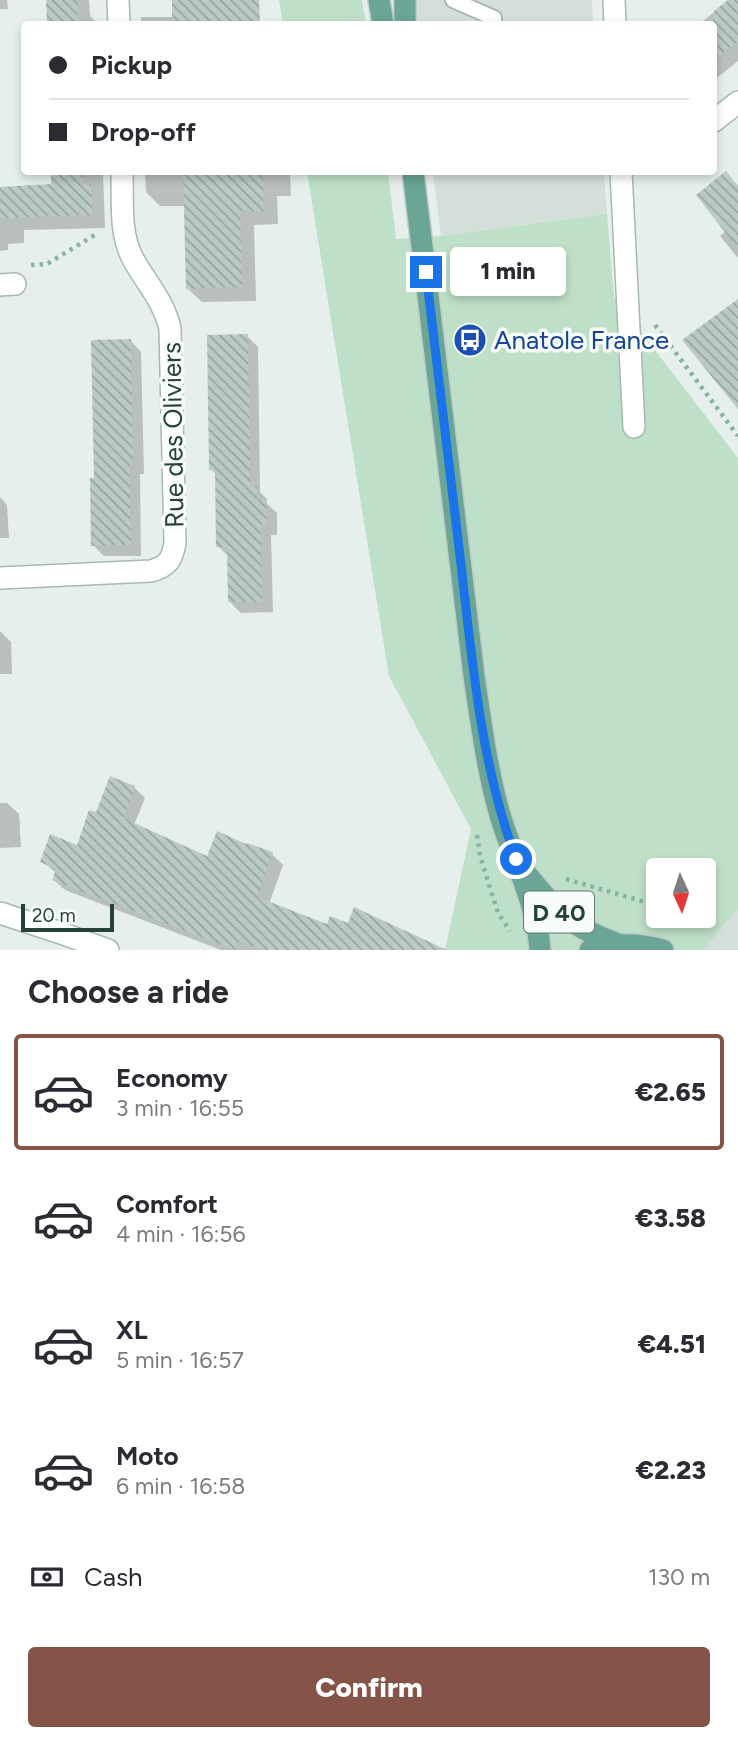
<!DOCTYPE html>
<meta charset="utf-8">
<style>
:root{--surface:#fff;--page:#f7f7f7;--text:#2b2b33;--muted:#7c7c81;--line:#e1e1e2;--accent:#855347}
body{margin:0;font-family:Figtree,sans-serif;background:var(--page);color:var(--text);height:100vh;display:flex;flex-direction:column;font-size:26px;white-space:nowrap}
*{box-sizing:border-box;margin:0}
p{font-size:23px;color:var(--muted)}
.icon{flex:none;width:38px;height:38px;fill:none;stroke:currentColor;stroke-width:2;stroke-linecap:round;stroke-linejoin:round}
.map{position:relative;height:950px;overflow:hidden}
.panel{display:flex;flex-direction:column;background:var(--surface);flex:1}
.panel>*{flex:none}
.banner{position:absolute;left:21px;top:21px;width:696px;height:154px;border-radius:7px;box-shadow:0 4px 10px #0003;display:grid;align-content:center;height:154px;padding:0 28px;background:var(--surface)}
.needle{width:46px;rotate:177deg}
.buttons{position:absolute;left:646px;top:858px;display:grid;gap:14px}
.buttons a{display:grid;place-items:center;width:70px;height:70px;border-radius:7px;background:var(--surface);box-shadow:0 4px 10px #0003;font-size:35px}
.scale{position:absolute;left:21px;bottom:18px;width:93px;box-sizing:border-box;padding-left:7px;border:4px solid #24423a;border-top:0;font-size:19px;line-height:24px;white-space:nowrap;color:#24423a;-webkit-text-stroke:5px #f7fbf9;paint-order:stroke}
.end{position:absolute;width:32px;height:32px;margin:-16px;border:9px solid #1a73e8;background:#fff;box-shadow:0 0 0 4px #fff}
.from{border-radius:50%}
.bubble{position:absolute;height:49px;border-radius:7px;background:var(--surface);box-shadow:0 4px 10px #0003;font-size:23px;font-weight:800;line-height:49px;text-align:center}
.banner b{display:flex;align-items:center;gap:24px;height:66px;font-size:26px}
.banner b+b{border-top:2px solid var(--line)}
.banner i{width:18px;height:18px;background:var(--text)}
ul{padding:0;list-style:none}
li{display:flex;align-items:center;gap:21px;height:116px;margin:0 14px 10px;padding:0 14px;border:4px solid transparent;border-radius:7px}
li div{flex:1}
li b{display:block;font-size:26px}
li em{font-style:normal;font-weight:800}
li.active{border-color:var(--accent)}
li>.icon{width:63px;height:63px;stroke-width:1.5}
h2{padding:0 28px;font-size:32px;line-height:84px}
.pay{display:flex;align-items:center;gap:18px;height:77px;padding:0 28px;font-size:26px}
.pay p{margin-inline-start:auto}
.primary-button{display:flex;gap:14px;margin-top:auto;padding:14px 28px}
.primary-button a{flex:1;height:80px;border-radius:7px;background:var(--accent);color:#fff;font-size:28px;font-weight:800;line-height:80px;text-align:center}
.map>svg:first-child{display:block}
</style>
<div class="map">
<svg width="738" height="950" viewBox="0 0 738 950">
<defs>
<pattern id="building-back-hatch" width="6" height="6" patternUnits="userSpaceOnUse" patternTransform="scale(1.75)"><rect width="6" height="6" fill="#bbcac4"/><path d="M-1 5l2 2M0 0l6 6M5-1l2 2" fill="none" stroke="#98a6a0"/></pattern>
</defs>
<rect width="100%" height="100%" fill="#e6efeb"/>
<g fill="#d4dfda">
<polygon points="412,0 592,0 593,24 415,24"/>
<polygon points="433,172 604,172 607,214 441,236"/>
<polygon points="738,909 738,950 702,950"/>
</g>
<g fill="#bfe0c8" fill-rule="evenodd">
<polygon points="279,0 362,0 366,24 283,24"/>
<path d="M307,172H388L396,239L441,236L607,214L614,297L738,458V909L702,950H445L471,829L389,676ZM658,870H704V915H658Z"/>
</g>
<g fill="#0003">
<polygon points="0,0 7,0 8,9 0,9"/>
<polygon points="48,0 89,0 90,16 98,24 49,24"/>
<polygon points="173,0 255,0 255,24 141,24 141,17 174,17"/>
<polygon points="730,0 738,0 738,61 714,80 714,24 699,24"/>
<polygon points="53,172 103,172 105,228 24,230 24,243 8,244 8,250 0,251 0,189 53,186"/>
<polygon points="145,172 290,172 291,196 277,196 278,224 254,225 256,301 202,302 187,288 185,206 160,206 146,192"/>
<polygon points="726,174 738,186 738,258 720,236 726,231"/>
<polygon points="247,336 258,347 260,492 267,499 267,504 277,513 277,535 271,535 273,612 241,613 230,602 229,557 218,546 217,475 211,469"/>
<polygon points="130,340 141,352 144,474 140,474 141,556 104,556 93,545 96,480"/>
<polygon points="0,497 7,505 9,538 0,538"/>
<polygon points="0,631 11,642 12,674 0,674"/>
<polygon points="134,787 145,798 134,825 208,858 248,846 272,854 283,865 269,904 328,926 430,950 221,950 65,890 54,880 56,873 42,861 78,847 97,815"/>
<polygon points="0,803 7,803 19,814 21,847 0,848"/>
</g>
<g fill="url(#building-back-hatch)">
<polygon points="46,0 77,0 78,24 47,24"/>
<polygon points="172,0 259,0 260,24 172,24"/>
<polygon points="728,0 738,0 738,41 714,60 714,11"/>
<polygon points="726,171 738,186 738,249 696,195"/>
<polygon points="51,172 82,172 82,185 91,184 92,215 0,218 0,187 51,184"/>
<polygon points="183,172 263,172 264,211 240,211 242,287 186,289"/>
<polygon points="738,299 738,409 682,340"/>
<polygon points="248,334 250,486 257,486 257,500 266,500 267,524 261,524 262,602 228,602 227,547 216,547 215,470 209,470 207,335"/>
<polygon points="131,339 133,463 129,463 131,545 91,546 90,478 94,478 91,340"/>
<polygon points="110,776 135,786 123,818 207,856 217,831 246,844 247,843 273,852 257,897 327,924 330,916 348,923 354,907 447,950 263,950 239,941 235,950 52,880 56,869 40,862 50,834 77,845 89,810 96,812"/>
</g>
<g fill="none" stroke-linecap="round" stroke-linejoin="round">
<defs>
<polyline id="lane" points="453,0 494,18 494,24"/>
<g id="street">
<polyline points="118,0 119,24"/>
<polyline points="614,0 615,24"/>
<polyline points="714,121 738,102"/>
<polyline points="621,172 634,427"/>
<polyline points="0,285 15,284"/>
<path d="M0,578L151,571C168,566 172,560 175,543L170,328C163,300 147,284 133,259C119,233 123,200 122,172"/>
<polyline points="0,913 61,933 108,950"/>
</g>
<g id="primary">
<polyline points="379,0 383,24"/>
<polyline points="405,0 405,24"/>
<path d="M413,172L474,676C481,722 487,770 500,815C513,859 537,903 540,950"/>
<path d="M525,872C555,910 572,928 618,944"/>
<path d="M590,950C614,943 638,943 663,950"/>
</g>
</defs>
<use href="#lane" stroke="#a8b8b2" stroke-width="18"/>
<use href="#street" stroke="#a8b8b2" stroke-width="24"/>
<use href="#primary" stroke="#c2cac8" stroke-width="24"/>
<g stroke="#86b3a5" stroke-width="4.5" stroke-dasharray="3.5 5" stroke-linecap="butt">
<polyline points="31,265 47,264 98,233"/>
<polyline points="655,325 738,436"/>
<polyline points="477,835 480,856 498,913 510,931"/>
<polyline points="566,879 645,902"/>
</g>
<use href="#lane" stroke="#fff" stroke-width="14"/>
<use href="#street" stroke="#fff" stroke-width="21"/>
<use href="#primary" stroke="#6aa596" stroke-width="21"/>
</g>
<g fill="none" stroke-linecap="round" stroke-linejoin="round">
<path stroke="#1a73e8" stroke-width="9" d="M426,272C438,372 450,473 462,573C473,670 482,767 516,859"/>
</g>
<defs>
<symbol id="bus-disc" viewBox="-11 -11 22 22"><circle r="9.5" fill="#1a4fb4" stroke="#f7fbf9"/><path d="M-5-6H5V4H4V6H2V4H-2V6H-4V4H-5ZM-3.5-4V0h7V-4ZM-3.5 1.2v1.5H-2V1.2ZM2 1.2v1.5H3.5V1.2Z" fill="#fff"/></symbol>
</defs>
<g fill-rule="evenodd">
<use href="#bus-disc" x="451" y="321" width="38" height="38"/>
</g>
<g text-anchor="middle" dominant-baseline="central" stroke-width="7" stroke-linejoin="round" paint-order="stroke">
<rect fill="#f7fbf9" stroke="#637a73" stroke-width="2" x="524" y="891.5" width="70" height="41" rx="5"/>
<g font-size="24" font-weight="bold" fill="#24423a">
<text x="559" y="912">D 40</text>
</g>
<g font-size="26" fill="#164399" stroke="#f7fbf9" text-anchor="start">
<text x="494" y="340">Anatole France</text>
</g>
<g font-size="26" fill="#24423a" stroke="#f7fbf9">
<text transform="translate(173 435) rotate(-91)">Rue des Oliviers</text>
</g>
</g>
</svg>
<div class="buttons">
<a><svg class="needle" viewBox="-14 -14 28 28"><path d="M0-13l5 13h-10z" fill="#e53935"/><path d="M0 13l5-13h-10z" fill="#7c7c81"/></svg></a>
</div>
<div class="scale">20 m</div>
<i class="end from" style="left:516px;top:859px"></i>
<i class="end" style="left:426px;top:272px"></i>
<div class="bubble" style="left:450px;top:247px;width:116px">1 min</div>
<div class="banner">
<b><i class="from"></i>Pickup</b>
<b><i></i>Drop-off</b>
</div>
</div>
<section class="panel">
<h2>Choose a ride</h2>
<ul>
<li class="active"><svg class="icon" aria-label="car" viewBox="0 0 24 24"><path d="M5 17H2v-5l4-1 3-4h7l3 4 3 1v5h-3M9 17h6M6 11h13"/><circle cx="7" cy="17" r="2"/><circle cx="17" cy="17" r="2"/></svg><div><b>Economy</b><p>3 min · 16:55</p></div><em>€2.65</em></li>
<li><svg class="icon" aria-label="car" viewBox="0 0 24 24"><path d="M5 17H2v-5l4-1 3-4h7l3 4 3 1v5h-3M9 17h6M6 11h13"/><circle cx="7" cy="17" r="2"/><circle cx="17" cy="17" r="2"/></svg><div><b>Comfort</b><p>4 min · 16:56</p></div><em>€3.58</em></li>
<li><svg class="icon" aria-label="car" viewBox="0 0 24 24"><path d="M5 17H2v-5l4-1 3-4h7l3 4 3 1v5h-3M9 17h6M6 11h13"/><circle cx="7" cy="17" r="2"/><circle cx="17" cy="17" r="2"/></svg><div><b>XL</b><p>5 min · 16:57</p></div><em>€4.51</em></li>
<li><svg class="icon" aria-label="car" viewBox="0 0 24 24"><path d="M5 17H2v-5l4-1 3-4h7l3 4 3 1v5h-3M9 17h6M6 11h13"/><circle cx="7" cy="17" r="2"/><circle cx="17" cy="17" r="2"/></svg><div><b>Moto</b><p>6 min · 16:58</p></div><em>€2.23</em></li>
</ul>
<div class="pay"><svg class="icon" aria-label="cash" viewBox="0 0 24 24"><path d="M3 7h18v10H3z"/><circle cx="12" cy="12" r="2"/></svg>Cash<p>130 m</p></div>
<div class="primary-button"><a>Confirm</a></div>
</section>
